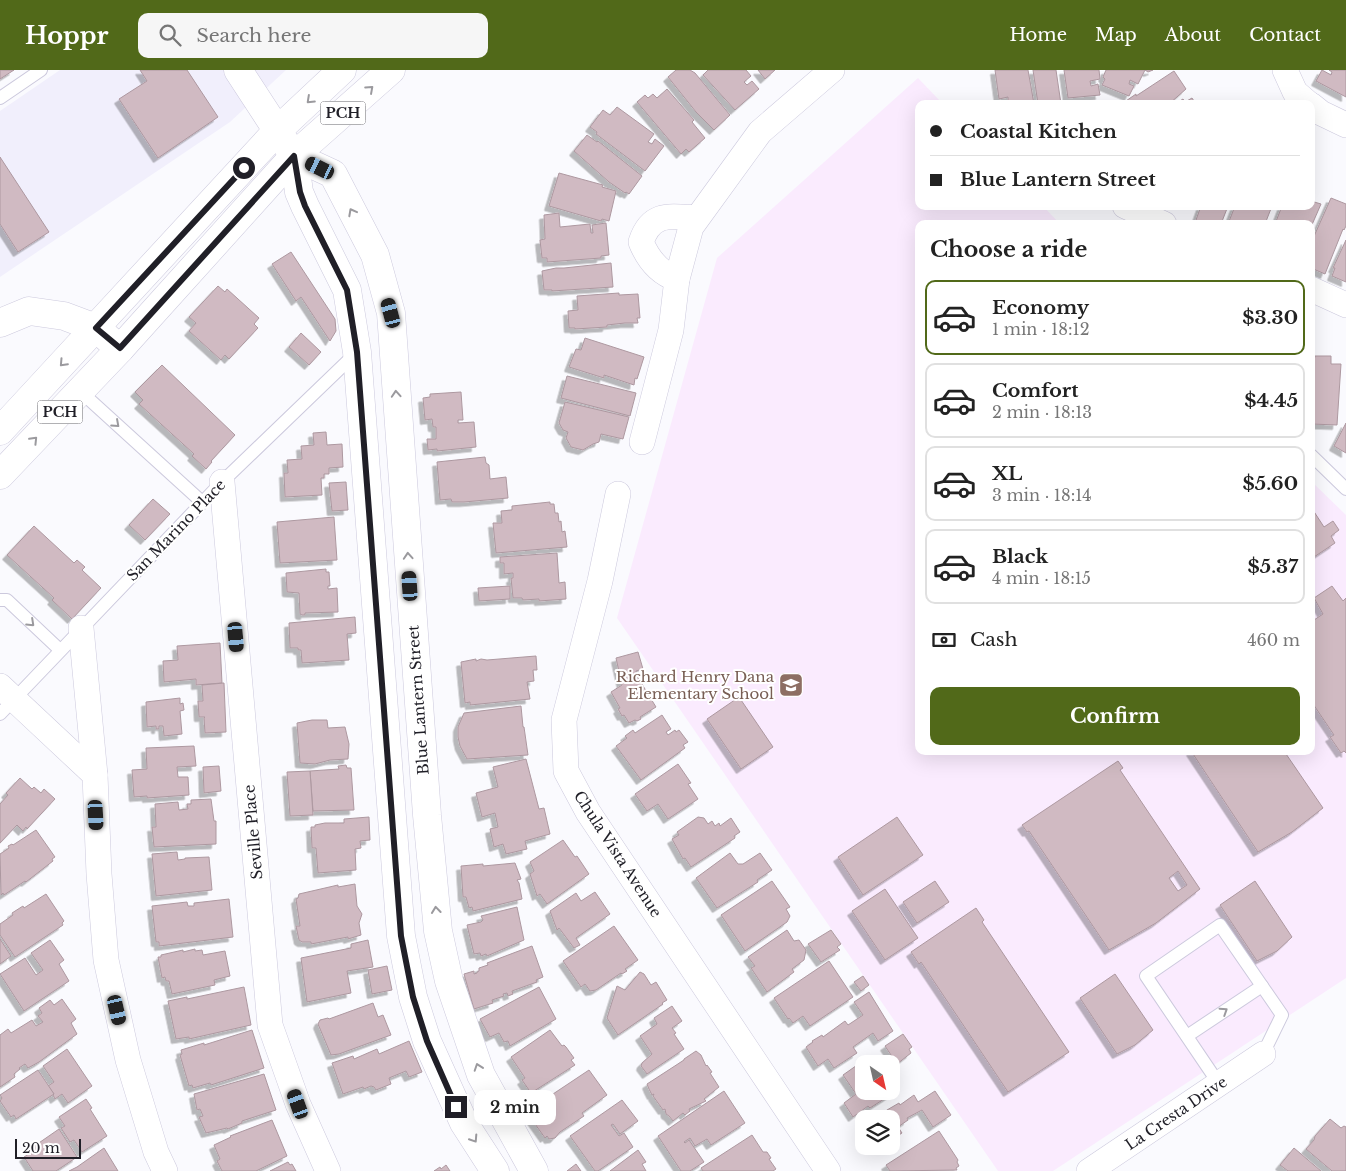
<!DOCTYPE html>
<meta charset="utf-8">
<style>
:root{--surface:#fff;--page:#f6f6f6;--text:#222;--muted:#767676;--line:#e0e0e0;--accent:#516919}
body{margin:0;font-family:"Libre Baskerville",serif;background:var(--page);color:var(--text);height:100vh;display:flex;flex-direction:column;font-size:19px;white-space:nowrap}
*{box-sizing:border-box;margin:0}
p{font-size:16px;color:var(--muted)}
.icon{flex:none;width:28px;height:28px;fill:none;stroke:currentColor;stroke-width:2;stroke-linecap:round;stroke-linejoin:round}
.map{position:relative;flex:1;overflow:hidden}
.drawer{position:absolute;left:915px;top:150px;width:400px;height:535px;display:flex;flex-direction:column;background:var(--surface);border-radius:10px;box-shadow:0 5px 20px #0002}
.drawer>*{flex:none}
.hud{position:absolute;left:915px;top:30px;width:400px;height:110px;border-radius:10px;box-shadow:0 5px 20px #0002;display:grid;align-content:center;height:110px;padding:0 15px;background:var(--surface)}
.needle{width:32px;rotate:146deg}
.tools{position:absolute;left:855px;top:985px;display:grid;gap:10px}
.tools a{display:grid;place-items:center;width:45px;height:45px;border-radius:10px;background:var(--surface);box-shadow:0 5px 20px #0002;font-size:25px}
.scale{position:absolute;left:15px;bottom:12px;width:66px;box-sizing:border-box;padding-left:5px;border:2px solid #201f27;border-top:0;font-size:14px;line-height:18px;white-space:nowrap;color:#201f27;-webkit-text-stroke:4px #fff;paint-order:stroke}
.end{position:absolute;width:22px;height:22px;margin:-11px;border:6px solid #201f27;background:#fff;box-shadow:0 0 0 2px #fff}
.from{border-radius:50%}
.bubble{position:absolute;height:35px;border-radius:10px;background:var(--surface);box-shadow:0 5px 20px #0002;font-size:16px;font-weight:700;line-height:35px;text-align:center}
.car{position:absolute;width:15px;height:30px;margin:-15px -8px;border-radius:6px;box-shadow:0 0 4px 1px #0007;background:linear-gradient(#222 24%,#8ab4d8 0 40%,#222 0 76%,#8ab4d8 0 86%,#222 0)}
.hud b{display:flex;align-items:center;gap:18px;height:48px;font-size:19px}
.hud b+b{border-top:1px solid var(--line)}
.hud i{width:12px;height:12px;background:var(--text)}
ul{padding:0;list-style:none}
li{display:flex;align-items:center;gap:15px;height:75px;margin:0 10px 8px;padding:0 5px;border:2px solid var(--line);border-radius:10px}
li div{flex:1}
li b{display:block;font-size:19px}
li em{font-style:normal;font-weight:700}
li.selected{border-color:var(--accent)}
li>.icon{width:45px;height:45px;stroke-width:1.5}
h2{padding:0 15px;font-size:22px;line-height:60px}
.pay{display:flex;align-items:center;gap:12px;height:55px;padding:0 15px;font-size:19px}
.pay p{margin-inline-start:auto}
.action{display:flex;gap:10px;margin-top:auto;padding:10px 15px}
.action a{flex:1;height:58px;border-radius:10px;background:var(--accent);color:#fff;font-size:20px;font-weight:700;line-height:58px;text-align:center}
header{display:flex;align-items:center;gap:30px;box-sizing:border-box;height:70px;padding:0 25px;background:var(--accent);color:#fff}
header strong{font-size:24px}
nav{display:flex;gap:28px;margin-inline-start:auto;font-size:18px}
.search{width:350px;height:45px;background:var(--page);display:flex;align-items:center;gap:12px;box-sizing:border-box;padding:0 18px;border-radius:10px;color:var(--muted);font-size:19px}
.map>svg:first-child{display:block}
</style>
<header>
<strong>Hoppr</strong>
<div class="search"><svg class="icon" aria-label="search" viewBox="0 0 24 24"><circle cx="10" cy="10" r="6"/><path d="M15 15l6 6"/></svg>Search here</div>
<nav><a>Home</a><a>Map</a><a>About</a><a>Contact</a></nav>
</header>
<div class="map">
<svg width="1346" height="1101" viewBox="0 0 1346 1101">
<defs>
<filter id="shadow"><feDropShadow dx="-4.5" dy="4.5" stdDeviation="0" flood-color="#0004"/></filter>
</defs>
<rect width="100%" height="100%" fill="#fafafe"/>
<polygon fill="#f1effc" points="60,0 286,0 230,52 0,207 0,41"/>
<polygon fill="#faebfe" points="918,8 943,34 919,34 919,136 1043,136 1060,154 919,154 919,681 1311,681 1311,411 1346,445 1346,908 1053,1101 998,1101 617,548 717,188"/>
<g fill="#d0bac2" stroke="#ad98a0" fill-rule="evenodd" filter="url(#shadow)">
<polygon points="0,0 14,0 0,9"/>
<polygon points="140,0 187,0 218,47 158,88 119,29 147,11"/>
<polygon points="676,0 690,0 695,3 730,45 714,60 696,42 668,7"/>
<polygon points="708,0 746,0 751,6 744,12 747,15 752,11 759,19 735,40 703,5"/>
<polygon points="758,0 775,0 765,9"/>
<polygon points="995,0 1028,0 1034,34 1001,34 1001,32 1008,31 1008,27 999,29"/>
<polygon points="1033,0 1056,0 1061,34 1038,34"/>
<polygon points="1064,0 1099,0 1100,9 1090,11 1091,16 1098,14 1100,25 1068,28"/>
<polygon points="1106,0 1153,0 1148,2 1145,0 1138,14 1130,10 1129,14 1134,16 1129,26 1102,15 1105,9 1103,7"/>
<polygon points="1322,0 1331,5 1332,2 1329,0 1346,0 1346,27 1316,11"/>
<polygon points="1174,1 1186,19 1169,34 1123,33 1136,24 1136,26"/>
<polygon points="667,19 694,50 692,52 705,68 689,82 686,79 681,84 637,32 645,25 648,28 653,24 657,28"/>
<polygon points="1192,28 1196,34 1175,34 1183,29 1185,32"/>
<polygon points="617,37 654,64 648,72 652,74 655,69 664,76 645,101 596,64 597,62 590,57 603,40 610,45"/>
<polygon points="587,65 597,72 598,71 642,106 629,124 626,122 625,123 609,112 574,81"/>
<polygon points="0,87 49,162 18,182 0,154"/>
<polygon points="559,103 603,115 602,117 616,121 609,151 602,149 601,151 549,136"/>
<polygon points="1331,128 1346,134 1346,156 1344,160 1343,159 1325,204 1311,198 1311,173"/>
<polygon points="1311,131 1321,134 1311,157 1311,154 1275,154 1282,136 1311,136"/>
<polygon points="1201,136 1228,136 1221,154 1206,154 1196,150"/>
<polygon points="1235,136 1272,136 1265,154 1228,154"/>
<polygon points="559,143 560,157 590,154 591,163 593,163 592,155 606,153 609,185 601,186 601,188 547,192 547,188 542,188 540,170 545,169 544,145"/>
<polygon points="1346,170 1346,212 1332,206 1335,198 1333,198"/>
<polygon points="291,182 335,249 336,261 330,271 301,227 296,231 272,194"/>
<polygon points="611,193 613,217 552,221 552,220 544,220 542,201 556,198 564,198"/>
<polygon points="218,216 225,222 227,219 259,248 254,254 258,258 229,289 225,285 221,290 189,261 196,253 189,247"/>
<polygon points="619,223 619,225 638,224 640,248 637,248 638,253 625,253 607,255 607,257 575,259 575,258 569,258 568,241 578,240 577,226"/>
<polygon points="301,263 321,282 309,295 289,277"/>
<polygon points="585,268 644,287 637,309 635,308 634,315 604,305 604,308 569,297 576,279 581,280"/>
<polygon points="1315,286 1331,286 1331,294 1341,294 1337,355 1311,354 1311,306"/>
<polygon points="162,295 235,365 211,391 212,392 206,399 192,386 194,384 139,334 143,330 135,322"/>
<polygon points="567,306 636,323 630,346 561,328"/>
<polygon points="461,322 463,350 458,350 458,353 474,352 476,377 437,381 437,379 428,380 427,369 436,369 436,357 433,357 432,349 425,350 423,328 430,327 430,324"/>
<polygon points="565,332 629,347 623,369 601,364 599,372 593,374 583,380 571,377 566,368 568,362 563,360 559,353"/>
<polygon points="1346,353 1346,383 1334,376"/>
<polygon points="326,362 327,375 342,374 343,397 329,398 329,404 324,404 324,408 321,408 322,425 285,427 284,403 288,403 287,390 302,389 301,376 314,375 313,363"/>
<polygon points="485,387 486,393 489,395 490,409 506,407 508,428 464,432 452,432 451,429 440,430 437,392"/>
<polygon points="346,412 348,440 332,441 329,413"/>
<polygon points="153,429 170,444 145,470 129,455"/>
<polygon points="550,432 550,434 554,434 555,443 558,443 559,452 561,451 562,462 565,461 567,477 496,483 493,453 502,453 501,441 512,440 512,436"/>
<polygon points="1311,437 1324,457 1333,451 1339,460 1331,466 1335,473 1311,489"/>
<polygon points="334,447 337,490 280,493 277,452"/>
<polygon points="34,456 74,493 77,490 85,497 82,500 101,518 72,549 52,530 54,528 7,485"/>
<polygon points="557,483 559,513 565,512 566,529 539,531 539,529 523,530 522,528 513,528 511,508 513,508 513,503 504,504 504,493 500,493 500,487"/>
<polygon points="326,499 326,502 329,502 330,516 328,516 328,519 337,518 338,542 305,543 305,545 302,545 300,544 299,523 287,522 286,503"/>
<polygon points="510,516 510,529 479,531 478,518"/>
<polygon points="1332,516 1343,531 1346,528 1346,683 1344,681 1341,683 1330,667 1334,665 1311,631 1311,552 1323,544 1314,528"/>
<polygon points="355,547 356,563 347,564 349,590 302,593 301,580 298,580 298,578 290,578 289,553"/>
<polygon points="220,573 222,613 196,615 196,609 164,612 163,591 178,590 177,576"/>
<polygon points="638,582 643,599 636,601 637,606 656,637 640,647 641,649 637,651 635,650 629,653 624,645 622,646 618,639 620,638 611,622 622,615 616,588"/>
<polygon points="536,586 537,600 533,600 534,611 527,612 530,629 470,635 470,632 465,633 461,592 476,589 476,591 481,589 487,590"/>
<polygon points="224,613 226,662 205,663 204,648 205,647 199,647 198,631 203,631 202,615"/>
<polygon points="739,627 773,677 741,699 707,649"/>
<polygon points="180,628 180,634 183,633 184,640 180,641 182,664 164,666 163,656 159,656 159,659 156,659 156,656 147,657 146,632"/>
<polygon points="521,636 523,657 524,657 528,685 467,689 460,676 458,667 458,657 464,643"/>
<polygon points="662,645 671,659 666,662 668,665 675,660 676,662 679,660 688,672 683,675 685,678 641,710 616,676 627,668 625,666 633,660 635,663"/>
<polygon points="312,650 327,650 328,658 345,657 349,674 348,689 330,690 315,694 300,693 297,653"/>
<polygon points="194,676 196,696 177,697 178,707 188,707 189,725 147,728 147,726 134,727 132,700 147,699 146,678"/>
<polygon points="1191,681 1284,681 1323,738 1292,762 1258,782"/>
<polygon points="526,689 539,739 544,738 550,764 525,771 527,779 506,784 503,774 494,777 490,759 498,757 495,743 482,747 476,723 498,717 493,697"/>
<path d="M1118,691L1123,698L1120,700L1200,819L1156,853L1109,880L1029,761L1027,762L1022,755ZM1178,801L1187,815L1178,821L1169,808Z"/>
<polygon points="678,694 691,713 688,714 698,729 668,749 658,734 647,741 635,724"/>
<polygon points="346,695 347,698 351,698 354,740 313,741 310,701 339,699 338,696"/>
<polygon points="219,696 221,721 204,723 203,697"/>
<polygon points="310,701 313,745 290,746 287,702"/>
<polygon points="20,708 32,719 34,717 41,723 44,719 55,729 27,759 26,757 23,761 17,755 0,773 0,734 8,725 6,723"/>
<polygon points="211,729 214,751 216,751 216,774 154,777 152,757 156,757 155,734 178,732 179,740 188,739 187,734 191,734 191,730"/>
<polygon points="369,747 370,770 360,771 361,778 355,779 356,800 318,803 316,778 312,778 311,757 315,757 315,755 325,753 344,753 344,749"/>
<polygon points="698,747 704,748 708,754 712,751 715,756 719,753 720,756 731,748 740,762 734,766 735,768 691,797 685,788 683,789 672,769 679,765 677,762"/>
<polygon points="897,747 923,785 863,825 838,787"/>
<polygon points="36,760 55,787 52,789 53,791 26,812 25,811 4,825 3,823 1,825 0,784 9,778 8,776 12,774 13,775"/>
<polygon points="563,770 575,787 577,786 589,804 547,834 540,824 537,826 530,804 534,801 530,792"/>
<polygon points="177,782 178,790 185,789 185,788 209,787 212,820 156,826 152,784"/>
<polygon points="730,783 738,794 743,794 760,783 772,800 757,810 758,812 717,838 696,808"/>
<polygon points="515,793 521,809 517,810 519,813 522,829 473,841 472,837 469,838 466,827 463,827 461,796 483,794 483,796"/>
<polygon points="772,811 790,837 786,839 790,846 787,852 745,881 721,845"/>
<polygon points="935,811 949,832 917,853 903,832"/>
<polygon points="1255,811 1292,867 1277,881 1257,891 1220,835"/>
<polygon points="355,814 357,836 362,844 359,853 361,865 348,869 348,867 311,874 311,872 302,872 299,870 296,856 300,856 296,829 298,828 299,824 338,815 338,817"/>
<polygon points="885,819 918,868 885,890 852,841"/>
<polygon points="595,822 610,844 576,868 580,875 574,878 559,858 557,860 550,841 576,823 581,831"/>
<polygon points="46,824 64,851 62,853 63,855 15,887 0,865 0,854 13,845 12,843 23,836 24,838"/>
<polygon points="229,829 233,867 159,876 159,872 156,872 152,836 187,832 188,836 194,836 194,833"/>
<polygon points="517,837 524,870 487,886 486,884 481,886 480,883 474,884 467,855 481,852 483,850 481,846"/>
<polygon points="976,838 984,850 982,852 1069,982 1008,1022 921,892 919,894 911,882"/>
<polygon points="614,856 638,890 625,899 627,901 622,904 621,903 596,920 590,921 585,914 581,917 563,891"/>
<polygon points="787,860 794,871 799,870 806,880 804,890 792,899 794,902 767,922 751,898 755,896 748,887"/>
<polygon points="831,860 841,874 837,877 840,880 821,892 808,874"/>
<polygon points="0,869 11,886 0,894"/>
<polygon points="50,870 64,890 59,894 69,911 24,941 0,904 25,888 36,905 43,900 31,883"/>
<polygon points="368,870 373,897 347,901 351,923 307,932 301,888 351,878 351,874"/>
<polygon points="532,876 543,907 536,910 537,912 512,921 513,924 508,926 507,923 503,924 504,926 492,930 493,933 474,939 464,904 474,901 474,904 477,903 477,902 479,901 479,898 488,895 487,893"/>
<polygon points="195,879 195,881 202,880 203,885 225,881 230,906 214,910 215,915 172,924 169,911 166,911 165,907 162,908 158,887 161,887 161,885 183,880 183,882"/>
<polygon points="829,891 853,927 810,956 803,946 793,953 789,948 788,949 774,928"/>
<polygon points="387,896 392,920 372,924 368,900"/>
<polygon points="640,902 644,904 651,915 656,912 667,930 662,933 663,934 618,965 607,948 617,916 625,920"/>
<polygon points="1115,904 1153,960 1135,975 1117,984 1080,928"/>
<polygon points="863,906 869,915 861,921 854,912"/>
<polygon points="244,917 251,955 189,969 189,967 176,969 168,931 187,927 187,929"/>
<polygon points="539,917 556,949 510,976 508,971 504,972 499,963 490,967 480,949"/>
<polygon points="869,922 893,961 878,971 873,963 853,977 857,983 834,998 828,989 818,996 806,977 813,972 812,971 822,965 823,967 845,951 848,955 863,945 854,932"/>
<polygon points="62,929 76,949 71,953 77,964 39,992 28,998 25,994 19,998 20,999 14,1004 15,1007 0,1017 0,965 8,959 11,963 32,950 36,956 43,952 38,946 42,943 39,938 50,930 54,935"/>
<polygon points="373,933 378,947 383,945 391,965 339,984 331,985 318,954 320,950 328,948 329,949"/>
<polygon points="672,936 682,951 672,958 676,963 674,964 684,979 647,1004 641,996 642,993 652,984 640,966 657,954 654,948"/>
<polygon points="252,960 264,998 211,1015 210,1013 193,1018 192,1015 189,1016 180,985 182,984 181,980 204,973 204,975"/>
<polygon points="550,960 562,976 564,975 566,977 574,988 571,990 575,995 531,1023 522,1010 525,1008 511,987"/>
<polygon points="903,964 912,977 909,979 911,983 897,994 885,976"/>
<polygon points="409,971 422,1002 409,1007 406,1001 389,1008 391,1014 376,1020 374,1017 371,1016 364,1019 363,1017 343,1024 332,993 353,986 354,989 377,979 379,984"/>
<polygon points="67,979 92,1016 68,1033 62,1024 55,1029 53,1025 54,1024 48,1016 54,1012 43,996"/>
<polygon points="696,981 701,985 706,996 707,995 712,1002 710,1003 719,1017 704,1029 706,1031 689,1039 690,1041 685,1045 683,1043 673,1051 669,1046 666,1044 665,1039 663,1040 653,1026 654,1024 652,1025 649,1019 647,1014 684,990 684,989"/>
<polygon points="870,986 875,994 864,994 864,1021 891,1021 891,1018 895,1022 870,1038 868,1036 853,1047 844,1033 856,1024 843,1005"/>
<polygon points="38,1000 54,1024 16,1049 14,1045 11,1047 0,1031 2,1028 0,1025"/>
<polygon points="589,1000 607,1025 582,1043 584,1046 560,1062 555,1068 549,1069 547,1066 545,1068 525,1040 543,1028 544,1030"/>
<polygon points="264,1004 276,1040 242,1051 242,1053 228,1059 227,1058 206,1063 199,1047 203,1046 200,1039 197,1040 194,1024"/>
<polygon points="724,1021 745,1053 711,1075 707,1069 695,1076 690,1068 684,1072 685,1073 689,1070 704,1092 690,1101 681,1101 658,1066"/>
<polygon points="935,1021 951,1045 933,1057 922,1040 907,1048 908,1050 898,1057 902,1063 891,1070 891,1049 876,1049 887,1040 899,1033 900,1035 914,1025 918,1032"/>
<polygon points="86,1029 92,1038 90,1039 107,1066 82,1082 74,1070 70,1072 61,1058 65,1056 59,1047"/>
<polygon points="622,1030 638,1051 620,1064 613,1054 611,1055 619,1066 624,1063 633,1077 598,1101 595,1101 570,1066"/>
<polygon points="1330,1049 1341,1058 1344,1056 1346,1057 1346,1101 1332,1101 1306,1079 1314,1070 1315,1066"/>
<polygon points="272,1050 287,1086 256,1101 222,1101 217,1091 220,1089 214,1075 231,1067 230,1066"/>
<polygon points="59,1059 77,1087 56,1101 33,1101 24,1087 35,1080 33,1077"/>
<polygon points="939,1061 958,1090 957,1092 959,1096 956,1098 957,1100 890,1101 886,1095"/>
<polygon points="752,1065 763,1082 767,1082 771,1088 769,1089 776,1099 773,1101 703,1101 701,1098"/>
<polygon points="104,1078 118,1101 69,1101 77,1097"/>
<polygon points="1294,1078 1321,1101 1288,1101 1280,1095"/>
<polygon points="638,1080 646,1092 642,1094 646,1101 610,1101"/>
<polygon points="288,1092 290,1095 292,1094 296,1101 270,1101"/>
<polygon points="576,1094 581,1101 567,1101"/>
<polygon points="446,1095 450,1101 434,1101 440,1097 441,1099"/>
</g>
<g fill="none" stroke-linecap="round" stroke-linejoin="round">
<defs>
<g id="service">
<polyline points="0,28 41,0"/>
<polyline points="80,321 202,432"/>
<polyline points="1311,385 1346,419"/>
<polyline points="0,530 7,530 60,580"/>
<polyline points="0,644 222,412 355,284"/>
<polyline points="1187,966 1262,916"/>
<polyline points="1219,1014 1146,906 1220,855 1282,945 1263,984"/>
</g>
<g id="minor">
<polyline points="1285,0 1295,22 1309,34"/>
<polyline points="1311,35 1321,43 1346,55"/>
<polyline points="1125,136 1164,154"/>
<path d="M677,209C659,203 648,189 641,172C651,142 669,146 696,148"/>
<polyline points="1311,219 1346,235"/>
<polyline points="642,372 671,260 677,209 691,157 760,62 832,0"/>
<polyline points="222,412 270,955 298,1034 328,1101"/>
<polyline points="618,424 600,511 564,650 566,701 588,742 828,1101"/>
<polyline points="81,558 95,705"/>
<polyline points="0,616 95,705 99,804 106,890 128,990 156,1082 165,1101"/>
<polyline points="1089,1101 1263,984"/>
</g>
<g id="tertiary">
<polyline points="238,0 294,86 299,122 305,136 347,220 357,282 401,866 413,927 427,971 464,1053 495,1101"/>
<polyline points="294,86 333,104 375,185 391,243 427,745 438,861 449,911 481,1005 534,1101"/>
</g>
<polyline id="secondary" points="0,253 29,241 64,246 96,258 120,279"/>
<g id="trunk">
<polyline points="0,361 278,60 342,0"/>
<polyline points="0,405 120,279 294,86 391,0"/>
</g>
</defs>
<use href="#service" stroke="#ccc9dd" stroke-width="14"/>
<use href="#minor" stroke="#ccc9dd" stroke-width="26"/>
<use href="#tertiary" stroke="#ccc9dd" stroke-width="29"/>
<use href="#secondary" stroke="#ccc9dd" stroke-width="29"/>
<use href="#trunk" stroke="#ccc9dd" stroke-width="29"/>
<use href="#service" stroke="#fff" stroke-width="12"/>
<use href="#minor" stroke="#fff" stroke-width="25"/>
<use href="#tertiary" stroke="#fff" stroke-width="28"/>
<use href="#secondary" stroke="#fff" stroke-width="28"/>
<use href="#trunk" stroke="#fff" stroke-width="28"/>
</g>
<defs><path id="oneway-chevron" d="M-2-3.5L2.5 0L-2 3.5" fill="none" stroke-width="1.6" stroke-linecap="round" stroke-linejoin="round" transform="scale(1.25)"/></defs>
<g stroke="#9b9a9e">
<use href="#oneway-chevron" transform="translate(370 19) rotate(-42)"/>
<use href="#oneway-chevron" transform="translate(310 30) rotate(137)"/>
<use href="#oneway-chevron" transform="translate(352 142) rotate(-118)"/>
<use href="#oneway-chevron" transform="translate(63 293) rotate(133)"/>
<use href="#oneway-chevron" transform="translate(396 324) rotate(-94)"/>
<use href="#oneway-chevron" transform="translate(116 354) rotate(42)"/>
<use href="#oneway-chevron" transform="translate(34 370) rotate(-46)"/>
<use href="#oneway-chevron" transform="translate(408 486) rotate(-94)"/>
<use href="#oneway-chevron" transform="translate(31 553) rotate(43)"/>
<use href="#oneway-chevron" transform="translate(436 840) rotate(-96)"/>
<use href="#oneway-chevron" transform="translate(1224 941) rotate(-33)"/>
<use href="#oneway-chevron" transform="translate(478 997) rotate(-109)"/>
<use href="#oneway-chevron" transform="translate(474 1069) rotate(57)"/>
</g>
<g fill="none" stroke-linecap="round" stroke-linejoin="round">
<polyline stroke="#201f27" stroke-width="6" points="244,98 96,258 120,278 294,86 300,122 305,136 347,220 357,282 401,866 413,927 427,971 456,1037"/>
</g>
<defs>
<symbol id="school-square" viewBox="-11 -11 22 22"><rect x="-9" y="-9" width="18" height="18" rx="4" fill="#8d6e63" stroke="#fff"/><path d="M0-5L7-2L0 1L-7-2ZM-4 1L0 2.5L4 1V4Q0 6-4 4Z" fill="#fff"/></symbol>
</defs>
<g fill-rule="evenodd">
<use href="#school-square" x="777" y="601" width="28" height="28"/>
</g>
<g text-anchor="middle" dominant-baseline="central" stroke-width="4" stroke-linejoin="round" paint-order="stroke">
<g fill="#fff" stroke="#636268" stroke-width="1">
<rect x="320.5" y="31.5" width="45" height="23" rx="4"/>
<rect x="37.5" y="330.5" width="45" height="23" rx="4"/>
</g>
<g font-size="14" font-weight="bold" fill="#201f27">
<text x="343" y="43">PCH</text>
<text x="60" y="342">PCH</text>
</g>
<g font-size="15" fill="#201f27" stroke="#fff">
<text transform="translate(176 460) rotate(-46)">San Marino Place</text>
<text transform="translate(418 630) rotate(-94)">Blue Lantern Street</text>
<text transform="translate(253 762) rotate(-95)">Seville Place</text>
<text transform="translate(618 784) rotate(57)">Chula Vista Avenue</text>
<text transform="translate(1176 1043) rotate(-34)">La Cresta Drive</text>
</g>
<g font-size="15" fill="#785e54" stroke="#fff" text-anchor="end">
<text x="774" y="606">Richard Henry Dana<tspan x="774" dy="17">Elementary School</tspan></text>
</g>
</g>
</svg>
<div class="tools">
<a><svg class="needle" viewBox="-14 -14 28 28"><path d="M0-13l5 13h-10z" fill="#e53935"/><path d="M0 13l5-13h-10z" fill="#767676"/></svg></a>
<a><svg class="icon" aria-label="layers" viewBox="0 0 24 24"><path d="M12 4l9 5-9 5-9-5zM3 14l9 5 9-5"/></svg></a>
</div>
<div class="scale">20 m</div>
<i class="end from" style="left:244px;top:98px"></i>
<i class="end" style="left:456px;top:1037px"></i>
<div class="bubble" style="left:474px;top:1020px;width:82px">2 min</div>
<i class="car" style="left:320px;top:98px;rotate:296deg"></i>
<i class="car" style="left:391px;top:243px;rotate:345deg"></i>
<i class="car" style="left:410px;top:516px;rotate:356deg"></i>
<i class="car" style="left:236px;top:567px;rotate:175deg"></i>
<i class="car" style="left:96px;top:745px;rotate:177deg"></i>
<i class="car" style="left:117px;top:940px;rotate:167deg"></i>
<i class="car" style="left:298px;top:1034px;rotate:340deg"></i>
<div class="hud">
<b><i class="from"></i>Coastal Kitchen</b>
<b><i></i>Blue Lantern Street</b>
</div>
<section class="drawer">
<h2>Choose a ride</h2>
<ul>
<li class="selected"><svg class="icon" aria-label="car" viewBox="0 0 24 24"><path d="M5 17H2v-5l4-1 3-4h7l3 4 3 1v5h-3M9 17h6M6 11h13"/><circle cx="7" cy="17" r="2"/><circle cx="17" cy="17" r="2"/></svg><div><b>Economy</b><p>1 min · 18:12</p></div><em>$3.30</em></li>
<li><svg class="icon" aria-label="car" viewBox="0 0 24 24"><path d="M5 17H2v-5l4-1 3-4h7l3 4 3 1v5h-3M9 17h6M6 11h13"/><circle cx="7" cy="17" r="2"/><circle cx="17" cy="17" r="2"/></svg><div><b>Comfort</b><p>2 min · 18:13</p></div><em>$4.45</em></li>
<li><svg class="icon" aria-label="car" viewBox="0 0 24 24"><path d="M5 17H2v-5l4-1 3-4h7l3 4 3 1v5h-3M9 17h6M6 11h13"/><circle cx="7" cy="17" r="2"/><circle cx="17" cy="17" r="2"/></svg><div><b>XL</b><p>3 min · 18:14</p></div><em>$5.60</em></li>
<li><svg class="icon" aria-label="car" viewBox="0 0 24 24"><path d="M5 17H2v-5l4-1 3-4h7l3 4 3 1v5h-3M9 17h6M6 11h13"/><circle cx="7" cy="17" r="2"/><circle cx="17" cy="17" r="2"/></svg><div><b>Black</b><p>4 min · 18:15</p></div><em>$5.37</em></li>
</ul>
<div class="pay"><svg class="icon" aria-label="cash" viewBox="0 0 24 24"><path d="M3 7h18v10H3z"/><circle cx="12" cy="12" r="2"/></svg>Cash<p>460 m</p></div>
<div class="action"><a>Confirm</a></div>
</section>
</div>
